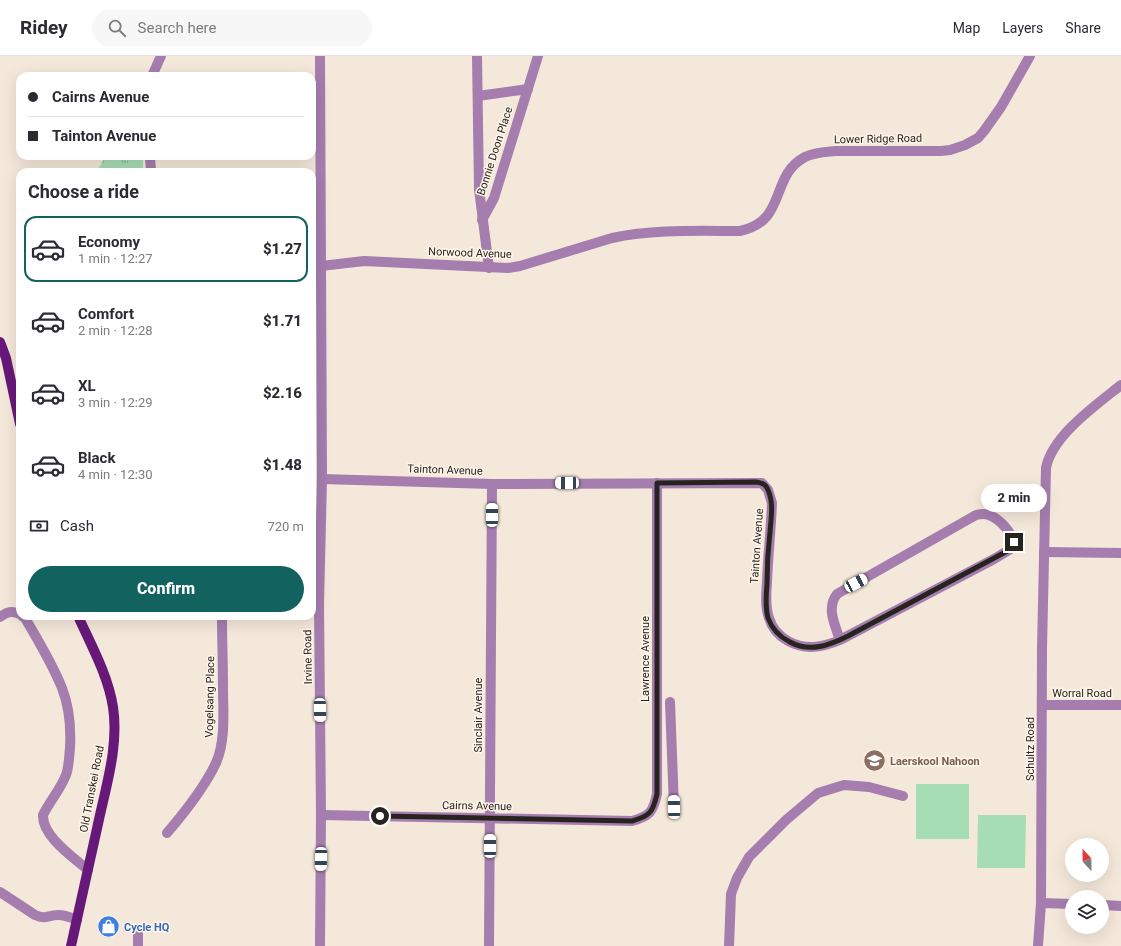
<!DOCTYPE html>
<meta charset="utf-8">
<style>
:root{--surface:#fff;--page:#f7f7f7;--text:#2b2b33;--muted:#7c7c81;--line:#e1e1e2;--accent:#12625f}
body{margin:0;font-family:Roboto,sans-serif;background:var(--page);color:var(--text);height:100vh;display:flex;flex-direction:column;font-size:15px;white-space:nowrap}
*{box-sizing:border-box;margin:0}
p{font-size:13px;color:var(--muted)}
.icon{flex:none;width:22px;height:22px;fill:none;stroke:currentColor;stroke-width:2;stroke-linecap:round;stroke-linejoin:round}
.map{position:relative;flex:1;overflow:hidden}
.panel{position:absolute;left:16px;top:112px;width:300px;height:452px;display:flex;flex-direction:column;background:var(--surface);border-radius:12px;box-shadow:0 4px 16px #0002}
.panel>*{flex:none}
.banner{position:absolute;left:16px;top:16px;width:300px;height:88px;border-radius:12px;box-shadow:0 4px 16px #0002;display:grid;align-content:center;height:88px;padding:0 12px;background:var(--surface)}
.needle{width:26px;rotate:338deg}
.controls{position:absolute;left:1065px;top:782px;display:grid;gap:8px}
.controls a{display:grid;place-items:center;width:44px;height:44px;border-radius:50%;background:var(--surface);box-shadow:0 4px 16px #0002;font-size:20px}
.end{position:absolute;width:18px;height:18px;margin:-9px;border:5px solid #27231e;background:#fff;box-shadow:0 0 0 2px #fff}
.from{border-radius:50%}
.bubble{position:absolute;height:28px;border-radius:14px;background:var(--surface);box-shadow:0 4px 16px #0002;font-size:13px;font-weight:800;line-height:28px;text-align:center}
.car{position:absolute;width:12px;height:24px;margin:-12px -6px;border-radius:5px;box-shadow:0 0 3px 1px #0007;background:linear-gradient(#fff 24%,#345 0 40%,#fff 0 76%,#345 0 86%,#fff 0)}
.banner b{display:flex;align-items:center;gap:14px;height:38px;font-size:15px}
.banner b+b{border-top:1px solid var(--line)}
.banner i{width:10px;height:10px;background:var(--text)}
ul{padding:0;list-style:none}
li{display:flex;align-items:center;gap:12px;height:66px;margin:0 8px 6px;padding:0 4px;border:2px solid transparent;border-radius:12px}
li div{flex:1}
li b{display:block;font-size:15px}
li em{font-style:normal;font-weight:800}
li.current{border-color:var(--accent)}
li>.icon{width:36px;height:36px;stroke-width:1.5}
h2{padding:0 12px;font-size:18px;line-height:48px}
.pay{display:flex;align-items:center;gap:10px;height:44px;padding:0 12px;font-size:15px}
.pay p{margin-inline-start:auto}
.action{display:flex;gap:8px;margin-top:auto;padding:8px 12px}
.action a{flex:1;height:46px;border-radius:24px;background:var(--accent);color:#fff;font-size:16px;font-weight:800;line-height:46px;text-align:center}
header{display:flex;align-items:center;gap:24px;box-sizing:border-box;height:56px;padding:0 20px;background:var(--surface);border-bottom:1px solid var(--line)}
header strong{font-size:19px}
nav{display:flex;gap:22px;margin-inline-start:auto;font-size:14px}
.search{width:280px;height:36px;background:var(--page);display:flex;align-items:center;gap:10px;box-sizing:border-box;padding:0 14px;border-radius:22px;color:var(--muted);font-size:15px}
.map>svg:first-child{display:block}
</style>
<header>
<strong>Ridey</strong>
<div class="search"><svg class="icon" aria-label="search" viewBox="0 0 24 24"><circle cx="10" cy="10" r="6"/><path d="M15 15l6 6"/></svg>Search here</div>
<nav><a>Map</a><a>Layers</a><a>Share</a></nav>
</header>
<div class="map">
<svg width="1121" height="890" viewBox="0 0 1121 890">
<defs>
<pattern id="grass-tufts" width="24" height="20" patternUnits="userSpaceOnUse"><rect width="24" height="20" fill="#a6ddb5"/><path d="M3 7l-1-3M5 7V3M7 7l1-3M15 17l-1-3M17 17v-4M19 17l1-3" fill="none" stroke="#8fbd9b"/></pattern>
</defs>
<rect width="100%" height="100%" fill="#f4e8da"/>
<polygon fill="url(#grass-tufts)" points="105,100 143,100 143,116 97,116"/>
<g fill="#a6ddb5">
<rect x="916" y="728" width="53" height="55"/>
<polygon points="978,759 1026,759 1025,812 977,812"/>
</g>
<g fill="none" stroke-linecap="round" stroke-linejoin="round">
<g stroke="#a57daf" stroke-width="10">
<polyline points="477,0 479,133 489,212"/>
<polyline points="152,20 161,0"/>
<polyline points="478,40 528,33"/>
<polyline points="150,100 151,116"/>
<polyline points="482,164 494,142 538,0"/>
<path d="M312,210H321L364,205L508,212L520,210L612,182C654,173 697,175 740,175C788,165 769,120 805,101C815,96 825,96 835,95H941L950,94L965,89L978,82L984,75L1001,51L1030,0"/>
<path d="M322,423L492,428L762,427L768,434L772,447C771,473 768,500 767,526C766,538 765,551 769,562C772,572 779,580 788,585C806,595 823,591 840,584L994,503L1014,491C1015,479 1000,463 989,459C985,457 980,458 976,459L837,538C826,552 835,569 840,584"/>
<polyline points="1044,496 1121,497"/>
<path d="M22,560L25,562C38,584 52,607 62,632C69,650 71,673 70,692C69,701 69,711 66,719C60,734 50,745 43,759C42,780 73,801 88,814"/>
<path d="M0,561C7,556 12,554 20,558"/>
<polyline points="670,646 674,751"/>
<polyline points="1042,649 1121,649"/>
<path d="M321,759L632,765C650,760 653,756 657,738V427"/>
<path d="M167,777C185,756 204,732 216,707C226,684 223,655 223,631C223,607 222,584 222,560"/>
<path d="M0,836L35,859C47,864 47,859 58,859C65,859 70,861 77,864"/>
<polyline points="1041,847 1072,848"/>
<polyline points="1102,849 1121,850"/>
<polyline points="138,890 138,876"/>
<polyline points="320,890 321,759 319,548 322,423 320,0"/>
<polyline points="489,890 492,428"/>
<polyline points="729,890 731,838 737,822 749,801 786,764 818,737 844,729 869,731 903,740"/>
<path d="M1038,890L1041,847L1042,592L1046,412C1052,380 1096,349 1121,329"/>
</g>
<g stroke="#671979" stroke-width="10">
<polyline points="0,286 6,302 20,368"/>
<path d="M71,890C80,849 89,809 98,768C106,730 119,690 113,651C108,619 91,589 78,560"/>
</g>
</g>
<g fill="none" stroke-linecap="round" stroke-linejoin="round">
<path stroke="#27231e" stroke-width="5" d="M380,760L632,765C650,760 653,756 657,738V427L756,426C762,427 766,428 768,434C774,447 771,462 770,476C768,493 767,511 767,528C766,539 765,551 768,562C772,573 780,581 790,586C810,597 830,589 848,580L1013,492L1014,490V486"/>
</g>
<defs>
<symbol id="school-disc" viewBox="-11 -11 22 22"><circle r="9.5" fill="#8d6e63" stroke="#fff5ea"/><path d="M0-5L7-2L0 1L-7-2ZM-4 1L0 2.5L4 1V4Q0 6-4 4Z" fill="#fff"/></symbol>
<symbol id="shop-disc" viewBox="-11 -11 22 22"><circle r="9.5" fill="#3f7fe0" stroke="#fff5ea"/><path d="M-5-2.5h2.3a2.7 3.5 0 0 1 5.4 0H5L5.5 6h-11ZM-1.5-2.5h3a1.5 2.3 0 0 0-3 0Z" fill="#fff"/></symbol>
</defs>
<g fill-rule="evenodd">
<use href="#school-disc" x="862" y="692" width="25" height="25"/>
<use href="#shop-disc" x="96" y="858" width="25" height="25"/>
</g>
<g text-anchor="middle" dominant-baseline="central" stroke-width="3" stroke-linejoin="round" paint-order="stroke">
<g font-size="11" fill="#27231e" stroke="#fff5ea">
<text transform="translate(878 83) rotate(-1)">Lower Ridge Road</text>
<text transform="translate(495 95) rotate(-72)">Bonnie Doon Place</text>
<text transform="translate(470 197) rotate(2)">Norwood Avenue</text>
<text transform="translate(445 414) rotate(2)">Tainton Avenue</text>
<text transform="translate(757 490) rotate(-86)">Tainton Avenue</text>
<text transform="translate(308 601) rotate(-91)">Irvine Road</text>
<text transform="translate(645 603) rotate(-90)">Lawrence Avenue</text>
<text x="1082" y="637">Worral Road</text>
<text transform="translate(210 641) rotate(-89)">Vogelsang Place</text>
<text transform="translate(478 659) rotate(-90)">Sinclair Avenue</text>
<text transform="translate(1030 693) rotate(-90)">Schultz Road</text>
<text transform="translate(92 733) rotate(-79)">Old Transkei Road</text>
<text transform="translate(477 750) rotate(1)">Cairns Avenue</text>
</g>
<g font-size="11" font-weight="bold" fill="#785e54" stroke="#fff5ea" text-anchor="start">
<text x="890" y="705">Laerskool Nahoon</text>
</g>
<g font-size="11" font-weight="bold" fill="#366cbe" stroke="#fff5ea" text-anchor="start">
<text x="124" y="871">Cycle HQ</text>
</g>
</g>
</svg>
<div class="controls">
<a><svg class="needle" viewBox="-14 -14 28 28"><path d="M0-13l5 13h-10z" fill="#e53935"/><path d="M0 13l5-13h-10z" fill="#7c7c81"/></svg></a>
<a><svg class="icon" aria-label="layers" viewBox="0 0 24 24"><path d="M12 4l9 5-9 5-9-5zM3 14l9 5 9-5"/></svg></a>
</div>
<i class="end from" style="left:380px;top:760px"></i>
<i class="end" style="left:1014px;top:486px"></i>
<div class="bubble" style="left:981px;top:428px;width:66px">2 min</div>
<i class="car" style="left:567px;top:427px;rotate:270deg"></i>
<i class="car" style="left:492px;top:459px;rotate:0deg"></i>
<i class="car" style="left:856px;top:527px;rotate:62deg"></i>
<i class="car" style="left:320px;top:654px;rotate:179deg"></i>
<i class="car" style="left:674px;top:751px;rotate:359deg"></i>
<i class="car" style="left:490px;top:790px;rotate:0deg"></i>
<i class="car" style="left:321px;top:803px;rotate:181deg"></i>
<div class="banner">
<b><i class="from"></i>Cairns Avenue</b>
<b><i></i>Tainton Avenue</b>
</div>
<section class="panel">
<h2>Choose a ride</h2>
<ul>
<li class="current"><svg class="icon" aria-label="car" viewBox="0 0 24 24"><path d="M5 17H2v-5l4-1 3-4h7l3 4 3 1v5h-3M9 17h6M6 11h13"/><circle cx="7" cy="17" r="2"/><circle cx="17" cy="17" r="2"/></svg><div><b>Economy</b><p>1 min · 12:27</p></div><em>$1.27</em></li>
<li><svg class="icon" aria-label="car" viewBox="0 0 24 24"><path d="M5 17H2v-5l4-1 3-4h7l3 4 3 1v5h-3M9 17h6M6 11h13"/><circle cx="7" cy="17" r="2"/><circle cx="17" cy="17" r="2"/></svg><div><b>Comfort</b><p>2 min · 12:28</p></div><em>$1.71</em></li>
<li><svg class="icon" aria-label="car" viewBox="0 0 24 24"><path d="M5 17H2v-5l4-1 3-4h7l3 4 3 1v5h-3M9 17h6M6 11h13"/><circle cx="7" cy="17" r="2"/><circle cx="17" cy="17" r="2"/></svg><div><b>XL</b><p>3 min · 12:29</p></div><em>$2.16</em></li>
<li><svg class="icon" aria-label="car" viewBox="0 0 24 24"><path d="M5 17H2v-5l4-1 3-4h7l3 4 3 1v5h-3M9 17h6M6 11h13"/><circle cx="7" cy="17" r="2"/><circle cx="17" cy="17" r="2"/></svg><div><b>Black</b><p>4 min · 12:30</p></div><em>$1.48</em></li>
</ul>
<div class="pay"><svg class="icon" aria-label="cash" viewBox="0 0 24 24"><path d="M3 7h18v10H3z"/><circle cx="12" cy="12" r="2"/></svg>Cash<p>720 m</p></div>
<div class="action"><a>Confirm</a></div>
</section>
</div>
